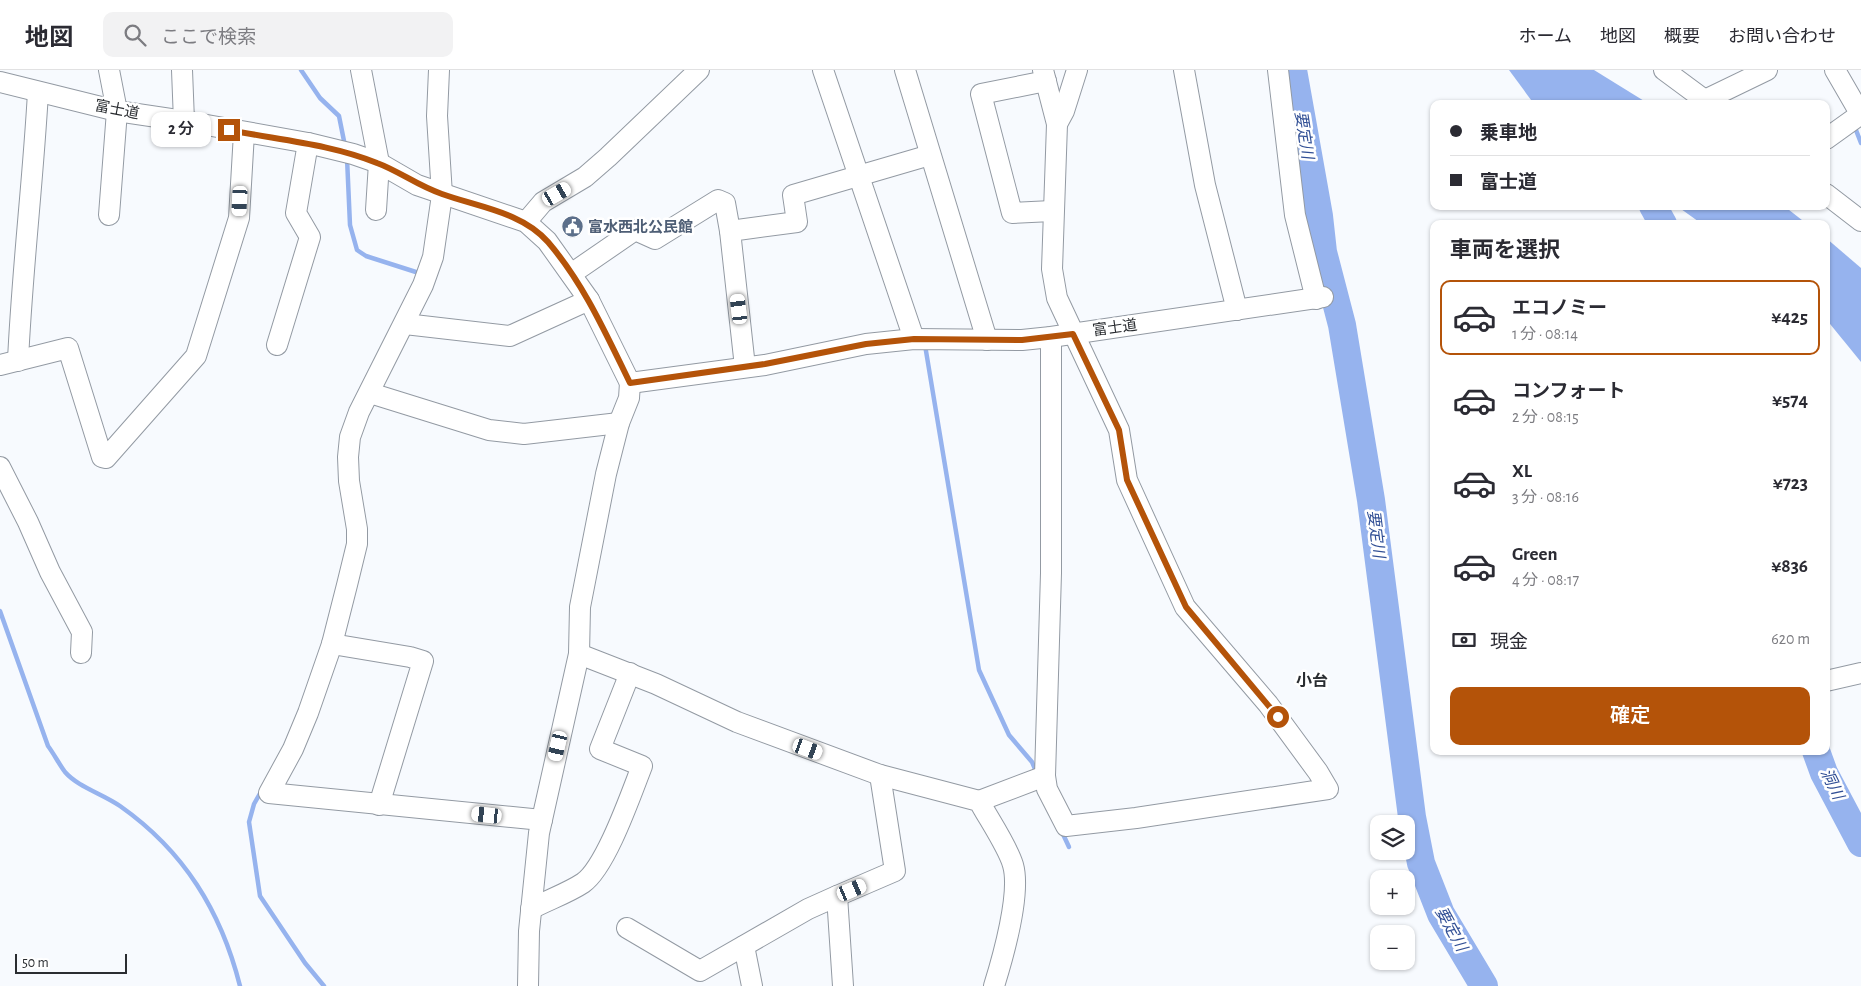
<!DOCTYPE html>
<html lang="ja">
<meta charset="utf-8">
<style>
:root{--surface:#fff;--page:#f2f2f3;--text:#2b2b33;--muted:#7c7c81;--line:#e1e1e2;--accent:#b45309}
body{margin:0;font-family:"Alegreya Sans","Noto Sans JP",sans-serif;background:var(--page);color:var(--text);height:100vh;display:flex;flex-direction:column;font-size:19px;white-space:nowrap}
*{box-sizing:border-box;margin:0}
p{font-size:16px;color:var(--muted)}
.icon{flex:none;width:28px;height:28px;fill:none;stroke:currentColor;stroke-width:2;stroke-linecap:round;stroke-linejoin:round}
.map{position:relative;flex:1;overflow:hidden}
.details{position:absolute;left:1430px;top:150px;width:400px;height:535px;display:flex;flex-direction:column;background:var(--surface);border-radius:10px;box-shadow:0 1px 4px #0004}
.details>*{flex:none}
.banner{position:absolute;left:1430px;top:30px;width:400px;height:110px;border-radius:10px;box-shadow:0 1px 4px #0004;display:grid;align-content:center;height:110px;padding:0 20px;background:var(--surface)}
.tools{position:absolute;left:1370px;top:745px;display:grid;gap:10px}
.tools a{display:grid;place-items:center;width:45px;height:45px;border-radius:10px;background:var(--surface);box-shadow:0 1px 4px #0004;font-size:25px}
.scale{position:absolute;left:15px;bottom:12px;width:112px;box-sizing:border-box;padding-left:5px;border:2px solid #2a2d31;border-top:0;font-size:14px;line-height:18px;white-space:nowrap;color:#2a2d31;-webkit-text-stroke:4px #fff;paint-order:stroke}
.end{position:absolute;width:22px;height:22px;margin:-11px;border:6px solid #b45309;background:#fff;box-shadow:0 0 0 2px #fff}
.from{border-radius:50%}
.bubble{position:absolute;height:35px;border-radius:10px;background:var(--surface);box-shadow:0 1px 4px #0004;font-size:16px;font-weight:600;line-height:35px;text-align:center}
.car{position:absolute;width:15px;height:30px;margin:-15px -8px;border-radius:6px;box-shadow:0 0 4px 1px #0007;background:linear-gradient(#fff 24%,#345 0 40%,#fff 0 76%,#345 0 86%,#fff 0)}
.banner b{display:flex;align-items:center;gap:18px;height:48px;font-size:19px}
.banner b+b{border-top:1px solid var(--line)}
.banner i{width:12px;height:12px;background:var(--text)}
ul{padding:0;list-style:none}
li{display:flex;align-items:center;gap:15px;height:75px;margin:0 10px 8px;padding:0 10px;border:2px solid transparent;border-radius:10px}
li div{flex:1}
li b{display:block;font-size:19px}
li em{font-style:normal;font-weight:600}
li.selected{border-color:var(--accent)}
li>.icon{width:45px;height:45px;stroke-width:1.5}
h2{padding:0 20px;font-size:22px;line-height:60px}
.pay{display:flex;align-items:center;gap:12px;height:55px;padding:0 20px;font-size:19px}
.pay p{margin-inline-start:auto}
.action{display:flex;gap:10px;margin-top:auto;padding:10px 20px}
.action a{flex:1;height:58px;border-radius:10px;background:var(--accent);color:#fff;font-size:20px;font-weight:600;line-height:58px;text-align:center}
header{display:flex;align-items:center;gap:30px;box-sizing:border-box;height:70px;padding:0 25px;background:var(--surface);border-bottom:1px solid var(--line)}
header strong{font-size:24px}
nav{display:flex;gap:28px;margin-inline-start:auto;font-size:18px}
.search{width:350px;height:45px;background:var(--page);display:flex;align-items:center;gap:12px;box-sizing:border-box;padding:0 18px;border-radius:10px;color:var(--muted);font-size:19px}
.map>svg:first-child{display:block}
</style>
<header>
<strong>地図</strong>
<div class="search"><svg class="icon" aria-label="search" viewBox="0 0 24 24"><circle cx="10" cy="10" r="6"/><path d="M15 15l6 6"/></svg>ここで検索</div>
<nav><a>ホーム</a><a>地図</a><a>概要</a><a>お問い合わせ</a></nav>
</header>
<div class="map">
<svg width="1861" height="916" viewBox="0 0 1861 916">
<rect width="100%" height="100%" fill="#f7fafe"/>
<g fill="#96b3ee">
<polygon points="1509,0 1594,0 1649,34 1534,34"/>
<polygon points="1665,136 1784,136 1807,154 1702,154 1681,139"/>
<polygon points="1826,168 1861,198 1861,292 1826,249"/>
</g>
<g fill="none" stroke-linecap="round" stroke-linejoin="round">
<g stroke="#96b3ee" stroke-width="4.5">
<polyline points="301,0 320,28 339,46 345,76"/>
<polyline points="1854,55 1861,73"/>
<polyline points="347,88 350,155 357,180 366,186 419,203 418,206"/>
<polyline points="925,275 979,600 1009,665 1032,692 1037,704"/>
<path d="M0,541L48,676C54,684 59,694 65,702C78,717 103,724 120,736C184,781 221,841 240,916"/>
<polyline points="262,720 254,734 249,752 260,826 305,893 324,916"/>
<polyline points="1062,762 1069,777"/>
</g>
<g stroke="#96b3ee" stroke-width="28">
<polyline points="1293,0 1319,146 1323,182 1342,255 1371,430 1412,747 1421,793 1441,844 1484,916"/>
<polyline points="1653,136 1663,154"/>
<polyline points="1816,681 1824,703 1861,773"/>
</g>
<defs>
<g id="minor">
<polyline points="182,0 184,51"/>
<polyline points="361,0 379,93 376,140"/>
<polyline points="439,0 437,46 442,125 433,187 423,215 359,342 350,367 348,387 349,411 357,459 357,474 347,515 332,574 308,643 293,679 269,723 542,750"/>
<polyline points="823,0 914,269"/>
<polyline points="905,0 987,270"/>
<polyline points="1043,0 1057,54"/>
<polyline points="1184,0 1205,115 1237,240"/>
<polyline points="1278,0 1295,145 1316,229"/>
<polyline points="1664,0 1710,34"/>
<polyline points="1835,0 1861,45"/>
<polyline points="1046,11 981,24 1012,143 1052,141"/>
<polyline points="0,12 117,41 184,51 308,73 353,84 379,93 417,115 526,152 547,171 589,230 630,313 765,295 866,274 914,269 1022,270 1051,267 1323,227"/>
<polyline points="1705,30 1767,0"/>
<polyline points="1826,69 1861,44"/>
<polyline points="1826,124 1861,151"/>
<polyline points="109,145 117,41 109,0"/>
<polyline points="526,152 543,132 585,107 608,87 699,0"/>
<polyline points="571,204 635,160 655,169 718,130 725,133 730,161"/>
<polyline points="405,254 510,266 589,230"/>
<polyline points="1051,267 1051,503 1045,706 1047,719 1066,756 1136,748 1328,719 1318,702 1268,634 1185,537 1127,410 1119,360 1057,228 1052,199 1057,54 1064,41 1077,0"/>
<polyline points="277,275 310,167 296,143 308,73"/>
<path d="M18,291C22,201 33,112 38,22"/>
<polyline points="0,295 68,278 102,387 106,388 196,286 239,148 244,63"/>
<polyline points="745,297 730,161 797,152 793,125 930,85"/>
<polyline points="370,323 489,360 524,364 619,353"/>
<polyline points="0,397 28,452 50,502 82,562 81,583"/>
<polyline points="332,574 410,587 423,591 379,735"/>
<path d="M579,584L656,614L737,652L880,705L979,731C988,748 1008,777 1013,795C1021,823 1003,887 994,916"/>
<polyline points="1826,611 1861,603"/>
<polyline points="979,731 1045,706"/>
<polyline points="837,826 895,801 880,705"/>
<path d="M531,839C548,830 568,823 583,813C606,797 631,724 642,696L600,679L630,603"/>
<polyline points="627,858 700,901 808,839 837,826 843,916"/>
<polyline points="744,876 752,916"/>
<polyline points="528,916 529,861 539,763 579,584 580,537 606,404 619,353 629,328 630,313"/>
</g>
</defs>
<use href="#minor" stroke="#939aa3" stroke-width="22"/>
<use href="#minor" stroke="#fff" stroke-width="20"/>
</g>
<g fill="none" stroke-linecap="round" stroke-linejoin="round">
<path stroke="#b45309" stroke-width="6" d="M229,60C279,70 330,74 377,93C399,101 418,116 442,124C478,137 522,142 548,172C584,214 606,264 630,313L765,294L866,274L914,269L1022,270L1073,264L1119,360L1127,410L1186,537L1278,647"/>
</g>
<defs>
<symbol id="civic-disc" viewBox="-11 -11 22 22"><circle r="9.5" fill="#5c6f8a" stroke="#fff"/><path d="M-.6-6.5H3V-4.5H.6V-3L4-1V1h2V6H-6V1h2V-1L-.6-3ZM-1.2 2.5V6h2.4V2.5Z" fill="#fff"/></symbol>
</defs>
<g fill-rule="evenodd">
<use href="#civic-disc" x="560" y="144" width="25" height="25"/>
</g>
<g text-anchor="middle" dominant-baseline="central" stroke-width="5" stroke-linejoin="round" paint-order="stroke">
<g font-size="15" fill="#2a2d31" stroke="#fff">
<text transform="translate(117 40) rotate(11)">富士道</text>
<text transform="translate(1115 258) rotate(-8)">富士道</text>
</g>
<g font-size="15" font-weight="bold" fill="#4e5e75" stroke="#fff" text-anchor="start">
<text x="588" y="157">富水西北公民館</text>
</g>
<g font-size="16" font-style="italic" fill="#314f95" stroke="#fff">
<text transform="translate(1304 65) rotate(81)">要定川</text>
<text transform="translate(1376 464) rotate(83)">要定川</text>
<text transform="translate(1832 714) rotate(64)">洞川</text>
<text transform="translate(1451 859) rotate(61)">要定川</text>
</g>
<g font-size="16" font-weight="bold" fill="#2a2d31" stroke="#fff">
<text x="1312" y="611">小台</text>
</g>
</g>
</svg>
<div class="tools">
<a><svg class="icon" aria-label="layers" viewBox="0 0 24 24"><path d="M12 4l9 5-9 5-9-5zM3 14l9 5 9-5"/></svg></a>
<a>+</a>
<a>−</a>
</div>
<div class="scale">50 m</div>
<i class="end from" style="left:1278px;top:647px"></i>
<i class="end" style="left:229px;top:60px"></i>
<div class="bubble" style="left:151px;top:42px;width:60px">2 分</div>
<i class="car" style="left:557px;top:124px;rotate:60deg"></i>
<i class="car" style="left:240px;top:131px;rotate:183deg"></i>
<i class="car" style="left:739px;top:239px;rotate:353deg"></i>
<i class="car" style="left:558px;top:676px;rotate:193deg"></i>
<i class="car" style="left:808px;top:679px;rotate:110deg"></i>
<i class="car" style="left:487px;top:745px;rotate:276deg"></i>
<i class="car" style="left:852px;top:820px;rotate:67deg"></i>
<div class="banner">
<b><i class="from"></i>乗車地</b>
<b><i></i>富士道</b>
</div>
<section class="details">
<h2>車両を選択</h2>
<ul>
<li class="selected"><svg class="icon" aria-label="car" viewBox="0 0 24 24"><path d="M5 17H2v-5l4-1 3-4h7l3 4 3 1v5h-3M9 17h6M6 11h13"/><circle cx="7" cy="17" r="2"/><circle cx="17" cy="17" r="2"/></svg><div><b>エコノミー</b><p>1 分 · 08:14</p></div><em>¥425</em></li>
<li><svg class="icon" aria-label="car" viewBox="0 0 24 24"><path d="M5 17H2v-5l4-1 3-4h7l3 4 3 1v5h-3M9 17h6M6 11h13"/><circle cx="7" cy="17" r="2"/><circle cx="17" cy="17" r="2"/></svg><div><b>コンフォート</b><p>2 分 · 08:15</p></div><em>¥574</em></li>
<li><svg class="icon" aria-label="car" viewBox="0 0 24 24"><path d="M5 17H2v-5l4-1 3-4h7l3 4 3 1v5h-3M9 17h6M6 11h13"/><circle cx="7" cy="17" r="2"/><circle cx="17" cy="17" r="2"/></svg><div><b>XL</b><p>3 分 · 08:16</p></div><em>¥723</em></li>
<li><svg class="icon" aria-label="car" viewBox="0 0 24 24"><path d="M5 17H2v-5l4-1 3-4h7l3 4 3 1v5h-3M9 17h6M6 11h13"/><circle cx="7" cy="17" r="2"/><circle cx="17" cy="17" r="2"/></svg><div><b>Green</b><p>4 分 · 08:17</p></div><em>¥836</em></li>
</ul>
<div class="pay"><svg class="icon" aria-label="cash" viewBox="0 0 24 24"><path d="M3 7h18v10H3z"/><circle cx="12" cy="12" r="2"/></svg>現金<p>620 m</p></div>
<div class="action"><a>確定</a></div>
</section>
</div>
